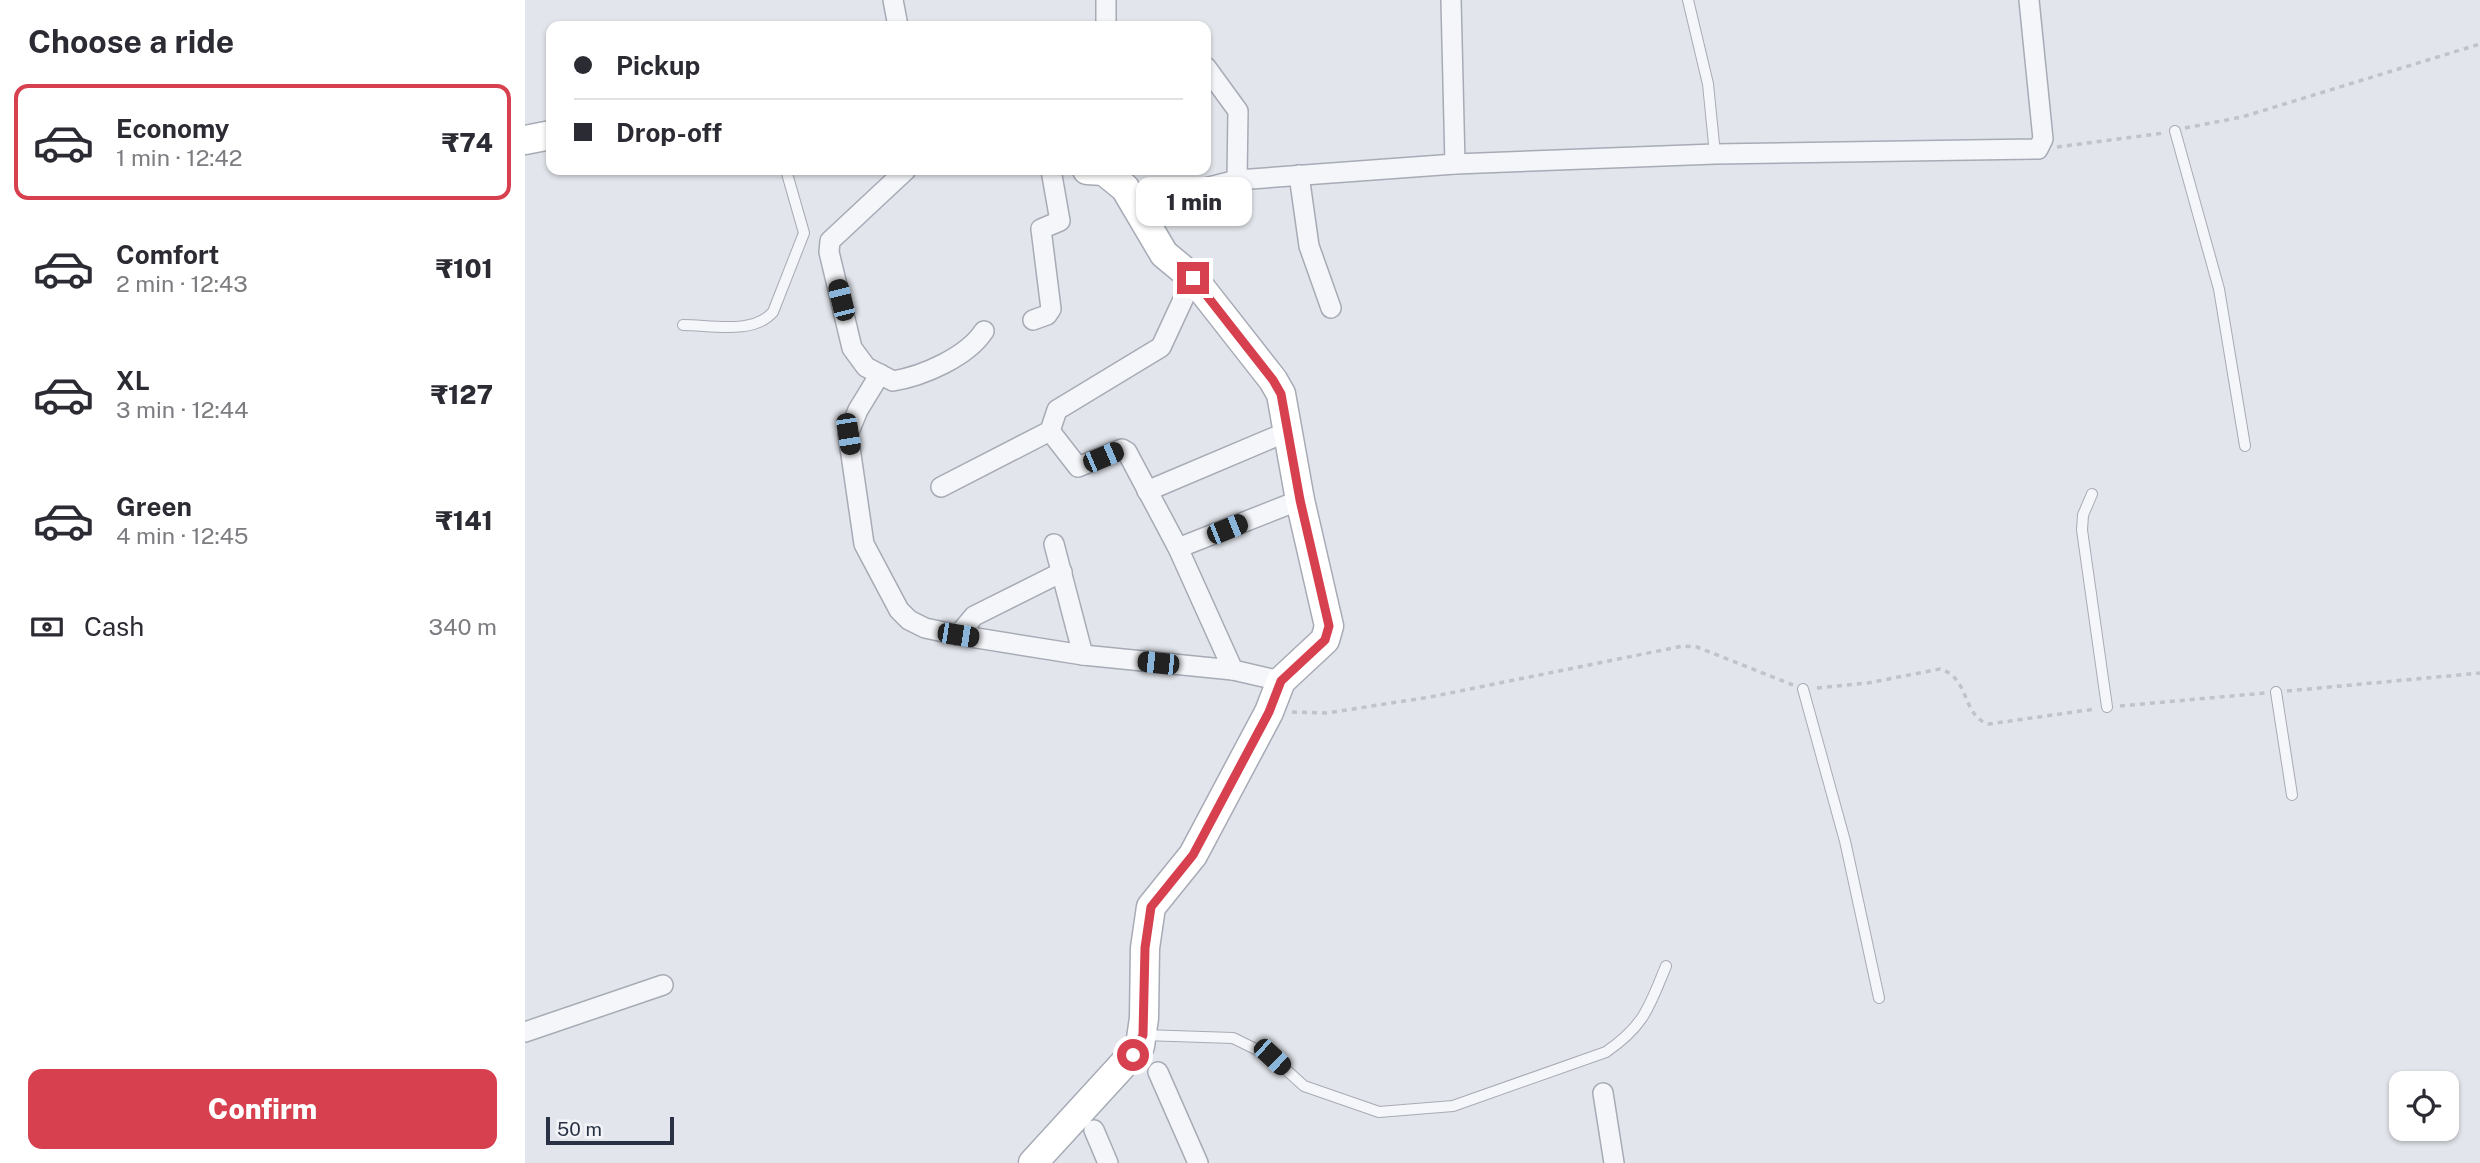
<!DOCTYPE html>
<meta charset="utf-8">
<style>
:root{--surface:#fff;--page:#f7f7f7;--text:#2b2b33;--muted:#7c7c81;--line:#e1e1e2;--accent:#d7404e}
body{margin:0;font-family:"Public Sans",sans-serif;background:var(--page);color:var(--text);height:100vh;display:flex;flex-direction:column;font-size:26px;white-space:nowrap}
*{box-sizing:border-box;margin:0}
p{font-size:23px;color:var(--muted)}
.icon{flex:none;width:38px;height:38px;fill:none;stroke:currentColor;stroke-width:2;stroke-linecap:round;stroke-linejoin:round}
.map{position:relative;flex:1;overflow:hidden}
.details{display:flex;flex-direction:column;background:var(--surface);width:525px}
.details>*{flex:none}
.banner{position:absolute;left:21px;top:21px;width:665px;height:154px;border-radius:14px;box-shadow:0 2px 5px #0004;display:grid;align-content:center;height:154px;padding:0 28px;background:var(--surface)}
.controls{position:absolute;left:1864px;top:1071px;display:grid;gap:14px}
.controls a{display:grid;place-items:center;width:70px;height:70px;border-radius:14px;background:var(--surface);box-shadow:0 2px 5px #0004;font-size:35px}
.scale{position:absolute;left:21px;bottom:18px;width:128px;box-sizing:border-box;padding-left:7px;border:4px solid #293144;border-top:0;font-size:19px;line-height:24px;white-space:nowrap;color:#293144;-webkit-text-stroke:5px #f2f4f8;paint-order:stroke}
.end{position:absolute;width:32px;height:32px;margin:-16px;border:9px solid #d7404e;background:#fff;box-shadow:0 0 0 4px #fff}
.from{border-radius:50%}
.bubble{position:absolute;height:49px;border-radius:14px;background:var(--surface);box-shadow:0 2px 5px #0004;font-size:23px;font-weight:800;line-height:49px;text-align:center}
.car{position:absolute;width:21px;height:42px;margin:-21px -10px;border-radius:9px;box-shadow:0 0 5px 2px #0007;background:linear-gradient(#222 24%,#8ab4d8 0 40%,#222 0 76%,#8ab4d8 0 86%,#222 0)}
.banner b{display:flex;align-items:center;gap:24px;height:66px;font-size:26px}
.banner b+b{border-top:2px solid var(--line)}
.banner i{width:18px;height:18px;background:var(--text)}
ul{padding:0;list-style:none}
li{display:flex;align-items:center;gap:21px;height:116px;margin:0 14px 10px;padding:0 14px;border:4px solid transparent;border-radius:14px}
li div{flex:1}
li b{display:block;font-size:26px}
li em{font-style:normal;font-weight:800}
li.current{border-color:var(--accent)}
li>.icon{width:63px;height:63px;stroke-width:1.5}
h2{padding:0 28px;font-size:32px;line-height:84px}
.pay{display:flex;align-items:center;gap:18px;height:77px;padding:0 28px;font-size:26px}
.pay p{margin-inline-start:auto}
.cta{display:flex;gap:14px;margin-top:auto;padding:14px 28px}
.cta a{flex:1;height:80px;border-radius:14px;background:var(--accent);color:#fff;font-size:28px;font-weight:800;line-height:80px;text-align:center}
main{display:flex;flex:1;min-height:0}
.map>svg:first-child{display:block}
</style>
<main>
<section class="details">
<h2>Choose a ride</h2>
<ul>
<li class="current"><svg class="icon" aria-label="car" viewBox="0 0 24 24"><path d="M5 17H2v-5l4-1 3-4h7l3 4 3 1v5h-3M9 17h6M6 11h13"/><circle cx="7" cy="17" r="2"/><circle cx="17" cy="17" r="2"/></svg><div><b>Economy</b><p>1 min · 12:42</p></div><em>₹74</em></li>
<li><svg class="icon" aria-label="car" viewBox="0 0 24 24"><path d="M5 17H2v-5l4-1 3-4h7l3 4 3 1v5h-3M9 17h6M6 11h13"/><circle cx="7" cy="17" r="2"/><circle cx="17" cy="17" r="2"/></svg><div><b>Comfort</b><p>2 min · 12:43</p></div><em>₹101</em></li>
<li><svg class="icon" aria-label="car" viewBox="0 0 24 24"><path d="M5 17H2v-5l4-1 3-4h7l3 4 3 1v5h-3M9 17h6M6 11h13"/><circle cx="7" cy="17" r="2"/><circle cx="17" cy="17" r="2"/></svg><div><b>XL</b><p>3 min · 12:44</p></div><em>₹127</em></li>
<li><svg class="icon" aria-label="car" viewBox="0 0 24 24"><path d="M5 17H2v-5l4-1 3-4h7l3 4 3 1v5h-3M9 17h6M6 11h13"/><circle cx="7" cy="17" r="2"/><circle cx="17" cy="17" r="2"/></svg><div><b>Green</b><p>4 min · 12:45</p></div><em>₹141</em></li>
</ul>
<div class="pay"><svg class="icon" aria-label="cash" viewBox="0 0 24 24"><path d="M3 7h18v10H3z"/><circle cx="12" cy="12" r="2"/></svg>Cash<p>340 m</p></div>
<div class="cta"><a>Confirm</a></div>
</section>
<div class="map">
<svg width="1955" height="1163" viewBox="0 0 1955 1163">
<rect width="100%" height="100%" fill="#e2e5eb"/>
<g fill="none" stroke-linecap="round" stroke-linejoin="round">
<defs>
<g id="lane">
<polyline points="1163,0 1183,84 1190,154"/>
<polyline points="1650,131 1694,289 1720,446"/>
<path d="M158,325C186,325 228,335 248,312L279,233L261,170"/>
<polyline points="1567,494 1558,515 1557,530 1582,707"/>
<polyline points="1278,689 1320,841 1354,998"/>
<polyline points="1751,692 1767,795"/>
<path d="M618,1035L708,1038L747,1057L779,1086L854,1112L928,1106L1081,1052C1120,1025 1124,1007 1141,966"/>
</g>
<g id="street">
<polyline points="368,0 373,26"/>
<polyline points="926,0 930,164"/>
<polyline points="581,26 581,0"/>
<polyline points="681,67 713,111 712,180"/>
<path d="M381,170L305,241L304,252L327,348L341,367L368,381C398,376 442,357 459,331"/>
<polyline points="774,175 784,246 806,308"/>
<polyline points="612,205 712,180 930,164 1190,154 1513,149 1518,139 1504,0"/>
<polyline points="508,320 522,315 526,309 516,229 535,221 526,170"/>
<polyline points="355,374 333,410 323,434 339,544 374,610 384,620 400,628 433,635 558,655 708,670 756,681"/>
<polyline points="525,431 553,467 597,449 602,452 653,548 708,670"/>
<polyline points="416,487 525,431 532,410 636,347 668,278"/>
<polyline points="622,491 764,431"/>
<polyline points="529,544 558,655"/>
<polyline points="653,548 775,500"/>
<polyline points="433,635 449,616 537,572"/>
<polyline points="0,1032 138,985"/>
<polyline points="633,1072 673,1163"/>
<polyline points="1078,1093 1089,1163"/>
<polyline points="569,1130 583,1163"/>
</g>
<g id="secondary">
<polyline points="0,140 26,135"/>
<polyline points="508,1163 615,1046 619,1018 620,948 626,907 668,855 744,712 756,681 800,640 804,626 775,500 756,394 748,380 668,278 639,254 600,188 579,171 562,170"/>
</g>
</defs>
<use href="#lane" stroke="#a7abb6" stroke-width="12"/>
<use href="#street" stroke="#a7abb6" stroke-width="22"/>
<use href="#secondary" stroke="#a7abb6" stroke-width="31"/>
<g stroke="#c0c3ca" stroke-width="3.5" stroke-dasharray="5 5" stroke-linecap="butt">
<polyline points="1660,128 1717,117 1955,44"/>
<polyline points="1532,147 1639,133"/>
<path d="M1292,688L1343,683L1415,669C1445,677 1437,717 1464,724L1570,709"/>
<polyline points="1762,691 1955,673"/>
<polyline points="1595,706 1740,693"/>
<polyline points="767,712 802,713 905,697 1158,646 1172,647 1268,685"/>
</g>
<use href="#lane" stroke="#f5f6f9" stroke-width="10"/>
<use href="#street" stroke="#f5f6f9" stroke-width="19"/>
<use href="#secondary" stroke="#fff" stroke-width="28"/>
</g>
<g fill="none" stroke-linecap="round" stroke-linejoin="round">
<polyline stroke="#d7404e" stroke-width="9" points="608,1055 618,1035 620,948 626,907 668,855 744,712 756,681 800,640 804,626 775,500 756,394 748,380 668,278"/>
</g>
</svg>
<div class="controls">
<a><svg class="icon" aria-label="locate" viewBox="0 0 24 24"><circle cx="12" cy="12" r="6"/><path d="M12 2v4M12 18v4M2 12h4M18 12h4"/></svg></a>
</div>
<div class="scale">50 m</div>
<i class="end from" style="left:608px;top:1055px"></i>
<i class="end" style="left:668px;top:278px"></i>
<div class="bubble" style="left:611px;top:177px;width:116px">1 min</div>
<i class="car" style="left:316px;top:300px;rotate:346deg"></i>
<i class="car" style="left:323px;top:434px;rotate:171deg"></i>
<i class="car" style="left:578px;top:457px;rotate:67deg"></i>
<i class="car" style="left:702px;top:529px;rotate:68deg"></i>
<i class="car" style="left:433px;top:635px;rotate:99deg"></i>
<i class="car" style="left:633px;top:663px;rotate:276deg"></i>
<i class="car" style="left:747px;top:1057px;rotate:133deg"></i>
<div class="banner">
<b><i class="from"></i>Pickup</b>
<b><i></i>Drop-off</b>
</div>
</div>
</main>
